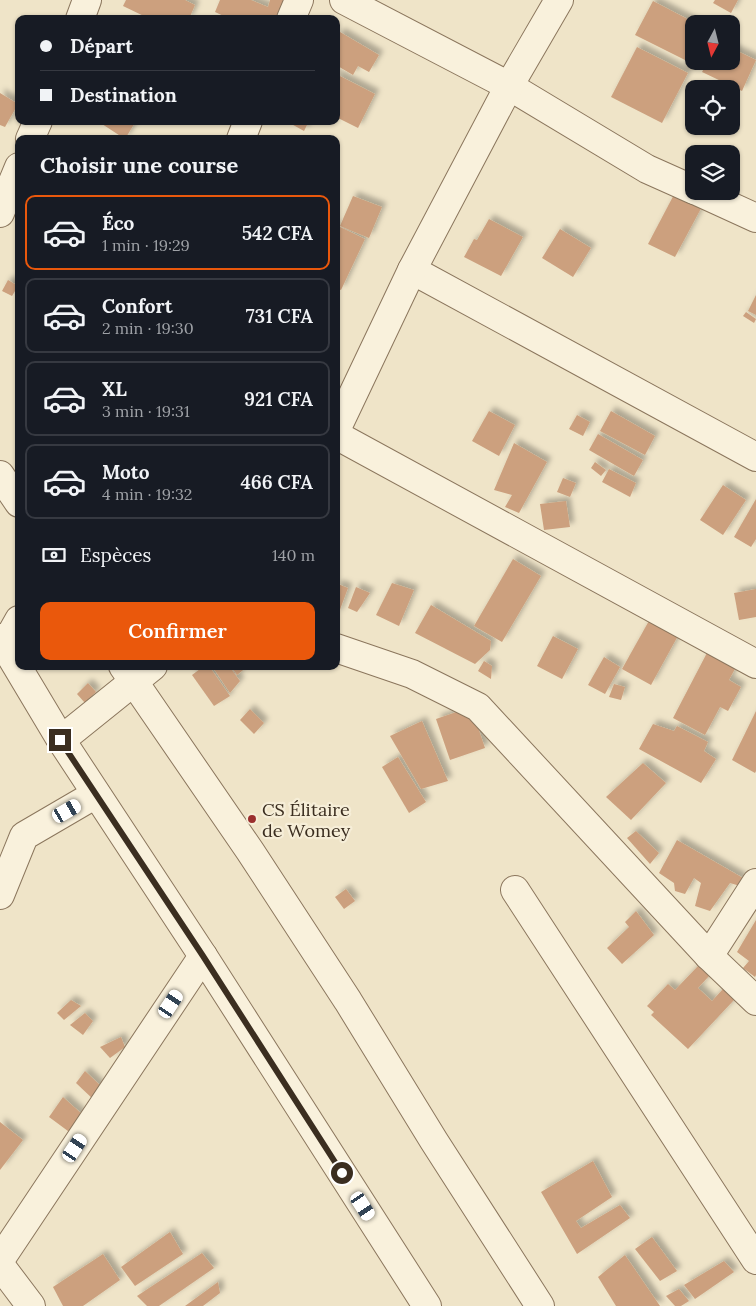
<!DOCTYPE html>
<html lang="fr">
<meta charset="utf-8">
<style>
:root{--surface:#171b24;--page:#242831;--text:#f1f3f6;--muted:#9ea1a6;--line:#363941;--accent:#ea580c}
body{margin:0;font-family:Lora,serif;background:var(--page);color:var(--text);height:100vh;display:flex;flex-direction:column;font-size:19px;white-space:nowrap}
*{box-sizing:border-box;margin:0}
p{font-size:16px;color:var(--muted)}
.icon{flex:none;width:28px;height:28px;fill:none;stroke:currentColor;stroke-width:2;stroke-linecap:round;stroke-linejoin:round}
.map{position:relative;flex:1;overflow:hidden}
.sheet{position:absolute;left:15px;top:135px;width:325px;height:535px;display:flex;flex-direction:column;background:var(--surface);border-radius:10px;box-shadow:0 1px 4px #0004}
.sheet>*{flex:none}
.hud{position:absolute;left:15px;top:15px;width:325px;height:110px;border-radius:10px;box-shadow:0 1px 4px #0004;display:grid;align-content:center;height:110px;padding:0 25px;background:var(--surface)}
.needle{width:32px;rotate:187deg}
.tools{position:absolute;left:685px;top:15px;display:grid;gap:10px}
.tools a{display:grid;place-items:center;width:55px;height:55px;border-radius:10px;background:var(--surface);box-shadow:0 1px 4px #0004;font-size:25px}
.end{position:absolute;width:22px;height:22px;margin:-11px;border:6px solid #3b2e20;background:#fff;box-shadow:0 0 0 2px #fff}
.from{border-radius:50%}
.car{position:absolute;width:15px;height:30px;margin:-15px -8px;border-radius:6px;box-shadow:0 0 4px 1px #0007;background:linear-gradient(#fff 24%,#345 0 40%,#fff 0 76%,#345 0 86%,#fff 0)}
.hud b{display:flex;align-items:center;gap:18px;height:48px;font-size:19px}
.hud b+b{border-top:1px solid var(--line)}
.hud i{width:12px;height:12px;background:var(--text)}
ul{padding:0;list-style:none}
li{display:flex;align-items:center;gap:15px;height:75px;margin:0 10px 8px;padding:0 15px;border:2px solid var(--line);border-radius:10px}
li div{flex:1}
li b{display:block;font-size:19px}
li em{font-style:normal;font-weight:600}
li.current{border-color:var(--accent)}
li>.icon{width:45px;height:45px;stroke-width:1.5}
h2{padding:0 25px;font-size:22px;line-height:60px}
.pay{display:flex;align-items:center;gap:12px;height:55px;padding:0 25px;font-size:19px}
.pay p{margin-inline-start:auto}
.cta{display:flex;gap:10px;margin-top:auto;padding:10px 25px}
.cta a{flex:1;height:58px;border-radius:10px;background:var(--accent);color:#fff;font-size:20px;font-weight:600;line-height:58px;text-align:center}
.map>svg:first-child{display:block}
</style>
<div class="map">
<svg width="756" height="1306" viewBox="0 0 756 1306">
<defs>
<filter id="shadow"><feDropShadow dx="4.5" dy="-4.5" stdDeviation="2.5" flood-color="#0004"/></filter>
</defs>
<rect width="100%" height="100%" fill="#efe4c8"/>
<g fill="#cca07e" filter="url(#shadow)">
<polygon points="126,0 185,0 195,5 189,19 150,19 123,6"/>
<polygon points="220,0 251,0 268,7 270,0 284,0 284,19 230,19 215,12"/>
<polygon points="715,0 738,0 731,13 713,3"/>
<polygon points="653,1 697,24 694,24 694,61 705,61 701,68 635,35"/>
<polygon points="340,32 379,55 369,72 358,66 353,75 336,65 336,39"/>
<polygon points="637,47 688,73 662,123 611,97"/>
<polygon points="731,48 756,60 742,91 702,72 708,61 731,61"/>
<polygon points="336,74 375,94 358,128 336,117"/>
<polygon points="0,93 18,104 5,127 0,125"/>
<polygon points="103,121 136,121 125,139 102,124"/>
<polygon points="286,121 309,121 304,131"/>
<polygon points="678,187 705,201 675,257 648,244"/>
<polygon points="353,196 382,207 369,238 340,226"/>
<polygon points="489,219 523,237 501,276 464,257 474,239 477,240"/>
<polygon points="336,225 365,239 341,290 336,288"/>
<polygon points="560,229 591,248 573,277 542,258"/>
<polygon points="8,280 18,286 12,296 2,291"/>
<polygon points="756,295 756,315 748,311"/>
<polygon points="746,312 756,319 754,323 743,316"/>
<polygon points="489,411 515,425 499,456 472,441"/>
<polygon points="611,411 655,436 645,455 600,431"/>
<polygon points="577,415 590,422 583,436 569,429"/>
<polygon points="598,434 643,460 634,476 589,450"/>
<polygon points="514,443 547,462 519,513 505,507 512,495 494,490"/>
<polygon points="595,462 606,470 601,476 591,468"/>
<polygon points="609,469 636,483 630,497 602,482"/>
<polygon points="563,478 576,483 570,497 557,492"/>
<polygon points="723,485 746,500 723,535 700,520"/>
<polygon points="756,499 756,539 751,547 734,537"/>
<polygon points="566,501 570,527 544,530 540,504"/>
<polygon points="513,559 541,576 502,642 474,626"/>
<polygon points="392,583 414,590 399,626 376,615"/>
<polygon points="338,584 348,588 338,615 336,614 336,588"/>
<polygon points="356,587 370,593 357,612 348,608"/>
<polygon points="756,589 756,617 739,620 734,593"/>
<polygon points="431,605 491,641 490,650 475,664 415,633"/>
<polygon points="650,619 679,634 651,685 622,669"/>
<polygon points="553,636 578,649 562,679 537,666"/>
<polygon points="709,649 737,665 729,680 741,687 728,711 720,707 705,735 673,718"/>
<polygon points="604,657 620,667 605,694 588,685"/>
<polygon points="484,661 492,666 491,679 478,671"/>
<polygon points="204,666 209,666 230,696 214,706 192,675"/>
<polygon points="212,666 229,666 240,681 230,693"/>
<polygon points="231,666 248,666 237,675"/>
<polygon points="88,683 96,692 85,703 77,694"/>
<polygon points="614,684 625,687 621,700 609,697"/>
<polygon points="471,707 485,748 450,760 436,719"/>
<polygon points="250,709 264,723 254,734 240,720"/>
<polygon points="756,711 756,771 755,773 732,760"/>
<polygon points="422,721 448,781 421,789 390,736"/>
<polygon points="653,724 674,731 677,726 708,742 704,751 716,759 701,783 639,749"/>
<polygon points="398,757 426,802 409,813 382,767"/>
<polygon points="643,763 666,783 631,820 606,797"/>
<polygon points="636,831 659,853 650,864 627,838"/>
<polygon points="677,840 743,878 740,886 730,883 710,911 695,906 701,883 694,878 685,894 675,891 674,883 659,873"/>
<polygon points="346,889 355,901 344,909 335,897"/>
<polygon points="636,911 654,935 622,964 607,948 629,927 625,922"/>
<polygon points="756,920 756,975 755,977 743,968 749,961 737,952"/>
<polygon points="698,966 709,976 698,988 712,1001 723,989 734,1000 688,1049 651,1015 654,1012 647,1006 668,984 675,990"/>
<polygon points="71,1000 81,1006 64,1020 57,1013"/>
<polygon points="85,1013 93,1021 83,1035 70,1025"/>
<polygon points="121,1037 125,1047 110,1058 100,1047"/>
<polygon points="85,1071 104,1089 95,1101 76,1083"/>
<polygon points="63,1097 84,1116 72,1134 49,1117"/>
<polygon points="0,1122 23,1140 0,1170"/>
<polygon points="593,1161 612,1197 576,1221 581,1228 620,1205 630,1218 577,1254 541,1192"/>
<polygon points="170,1232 183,1254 135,1286 121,1267"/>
<polygon points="652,1237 677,1271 660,1281 635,1249"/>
<polygon points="202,1253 214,1268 159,1306 147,1306 137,1296"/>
<polygon points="103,1254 120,1280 83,1306 63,1306 53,1287"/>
<polygon points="625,1255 660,1306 616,1306 598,1277"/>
<polygon points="724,1261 734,1272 695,1299 684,1285"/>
<polygon points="218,1282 220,1293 203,1306 185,1306"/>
<polygon points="679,1289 689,1301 681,1306 675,1306 666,1296"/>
</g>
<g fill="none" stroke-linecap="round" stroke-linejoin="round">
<defs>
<g id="minor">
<polyline points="344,0 509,86 647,169 694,190"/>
<polyline points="80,19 87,0"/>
<polyline points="291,19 299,0"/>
<polyline points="30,139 38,121"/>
<polyline points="241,139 248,121"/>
<polyline points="697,191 756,218"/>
<polyline points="0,213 19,167"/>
<polyline points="412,270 756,457"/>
<polyline points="336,430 412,270 509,86 559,0"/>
<polyline points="336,435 756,664"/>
<polyline points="0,647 5,645 19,620"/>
<polyline points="336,648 412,674 478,707 709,956 756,1001"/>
<polyline points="61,740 153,666"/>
<polyline points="515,890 756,1260"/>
<polyline points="0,895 24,836 96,794"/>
<polyline points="709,956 756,883"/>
<polyline points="0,1260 203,956"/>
<polyline points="0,1265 31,1306"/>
</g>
<g id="tertiary">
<polyline points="0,475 19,503"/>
<polyline points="0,638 61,740 203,956 427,1306"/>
<polyline points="123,666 250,851 348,1001 434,1141 540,1306"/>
</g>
</defs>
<use href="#minor" stroke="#8b765d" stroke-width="30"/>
<use href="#tertiary" stroke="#8b765d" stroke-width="30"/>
<use href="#minor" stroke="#f9f1dc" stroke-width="28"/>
<use href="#tertiary" stroke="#f9f1dc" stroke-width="28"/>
</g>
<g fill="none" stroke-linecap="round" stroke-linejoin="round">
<polyline stroke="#3b2e20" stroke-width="6" points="60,740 203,956 342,1173"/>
</g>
<circle fill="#9a2e2d" stroke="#f6eed8" stroke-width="2" cx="252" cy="819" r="5"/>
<g text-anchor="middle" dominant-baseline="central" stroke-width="4.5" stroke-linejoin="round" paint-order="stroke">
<g font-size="18" fill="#3b2e20" stroke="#f6eed8" text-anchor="start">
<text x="262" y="809">CS Élitaire<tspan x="262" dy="21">de Womey</tspan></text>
</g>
</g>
</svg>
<div class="tools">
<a><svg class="needle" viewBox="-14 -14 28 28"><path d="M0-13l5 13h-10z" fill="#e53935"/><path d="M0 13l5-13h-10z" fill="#9ea1a6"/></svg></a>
<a><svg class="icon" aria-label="locate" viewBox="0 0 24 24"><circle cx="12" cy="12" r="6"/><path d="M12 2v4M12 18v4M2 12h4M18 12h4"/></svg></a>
<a><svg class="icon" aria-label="layers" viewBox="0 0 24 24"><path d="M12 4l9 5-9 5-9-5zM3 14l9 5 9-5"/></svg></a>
</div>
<i class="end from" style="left:342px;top:1173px"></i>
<i class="end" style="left:60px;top:740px"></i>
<i class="car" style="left:67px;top:811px;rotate:60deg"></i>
<i class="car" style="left:171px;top:1004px;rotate:34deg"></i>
<i class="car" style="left:75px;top:1148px;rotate:34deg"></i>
<i class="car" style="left:363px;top:1206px;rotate:147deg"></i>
<div class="hud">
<b><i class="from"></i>Départ</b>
<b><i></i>Destination</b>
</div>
<section class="sheet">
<h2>Choisir une course</h2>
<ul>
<li class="current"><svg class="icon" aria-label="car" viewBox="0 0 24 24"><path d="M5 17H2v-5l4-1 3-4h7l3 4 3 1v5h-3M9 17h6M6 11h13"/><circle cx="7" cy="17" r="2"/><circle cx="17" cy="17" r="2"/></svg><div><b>Éco</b><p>1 min · 19:29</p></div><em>542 CFA</em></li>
<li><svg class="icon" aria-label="car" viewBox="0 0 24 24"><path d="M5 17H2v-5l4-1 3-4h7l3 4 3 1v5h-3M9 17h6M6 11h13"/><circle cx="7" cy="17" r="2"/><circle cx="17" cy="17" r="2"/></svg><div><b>Confort</b><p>2 min · 19:30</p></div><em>731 CFA</em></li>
<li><svg class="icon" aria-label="car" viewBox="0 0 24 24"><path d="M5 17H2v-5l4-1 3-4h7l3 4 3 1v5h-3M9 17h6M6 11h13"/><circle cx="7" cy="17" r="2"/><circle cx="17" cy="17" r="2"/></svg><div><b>XL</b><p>3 min · 19:31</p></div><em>921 CFA</em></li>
<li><svg class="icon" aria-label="car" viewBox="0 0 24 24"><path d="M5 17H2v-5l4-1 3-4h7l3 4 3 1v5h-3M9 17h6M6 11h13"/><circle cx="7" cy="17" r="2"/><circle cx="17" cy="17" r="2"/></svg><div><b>Moto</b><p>4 min · 19:32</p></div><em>466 CFA</em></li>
</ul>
<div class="pay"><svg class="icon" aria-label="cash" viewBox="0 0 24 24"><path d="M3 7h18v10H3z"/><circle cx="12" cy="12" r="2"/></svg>Espèces<p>140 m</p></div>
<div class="cta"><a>Confirmer</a></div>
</section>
</div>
